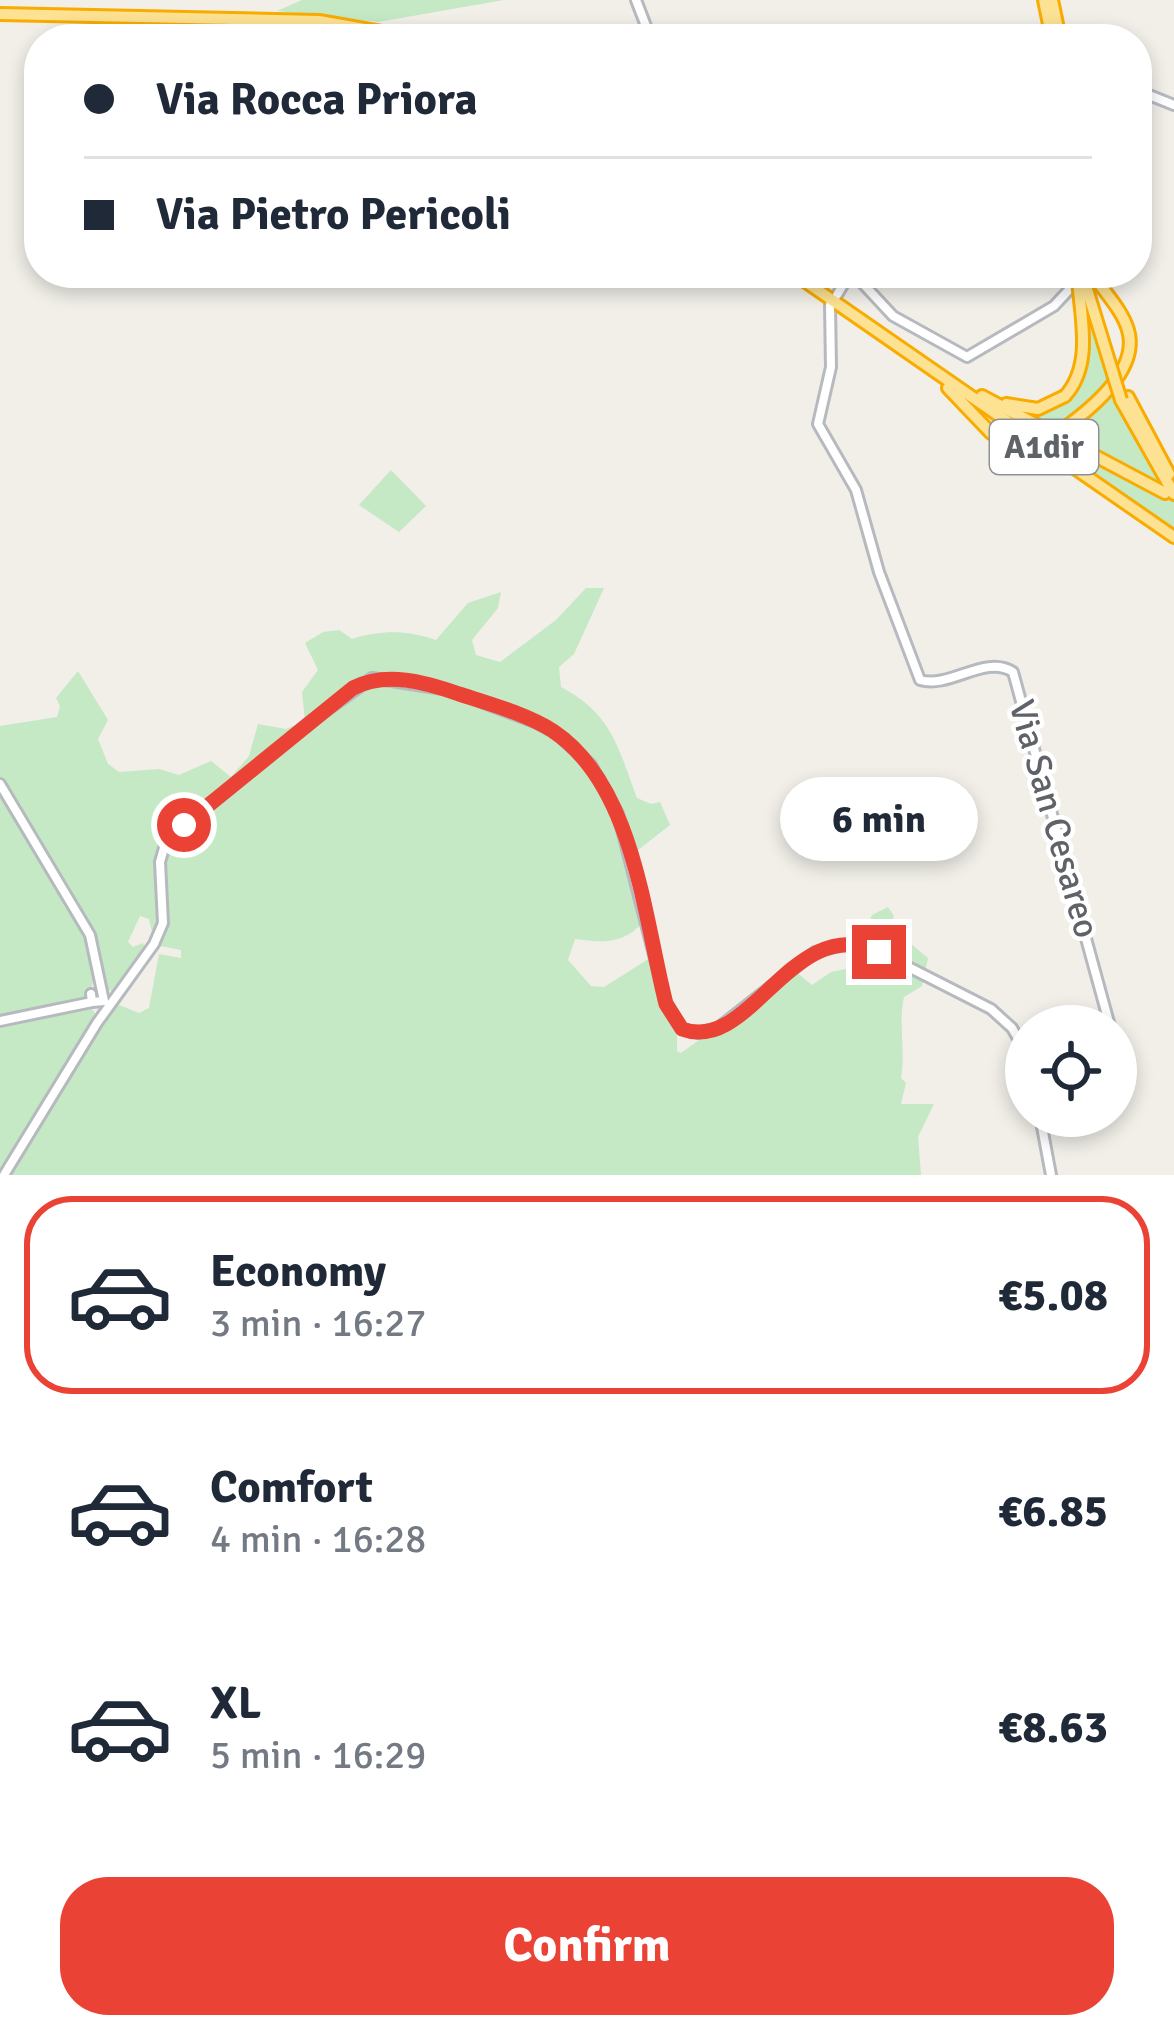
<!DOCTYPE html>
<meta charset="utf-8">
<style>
:root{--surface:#fff;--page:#f6f6f7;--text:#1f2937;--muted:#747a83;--line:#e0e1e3;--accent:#ea4335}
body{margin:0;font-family:Signika,sans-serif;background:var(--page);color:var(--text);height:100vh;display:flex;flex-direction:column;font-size:45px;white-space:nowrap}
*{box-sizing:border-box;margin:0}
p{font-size:39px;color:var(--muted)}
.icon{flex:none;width:66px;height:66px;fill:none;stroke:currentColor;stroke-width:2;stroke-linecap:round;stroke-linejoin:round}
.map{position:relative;height:1175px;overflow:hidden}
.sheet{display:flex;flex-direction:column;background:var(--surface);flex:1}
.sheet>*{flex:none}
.hud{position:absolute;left:24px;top:24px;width:1128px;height:264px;border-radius:48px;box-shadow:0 6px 18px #0003;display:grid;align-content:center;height:264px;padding:0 60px;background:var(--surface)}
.controls{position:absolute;left:1005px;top:1005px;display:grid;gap:24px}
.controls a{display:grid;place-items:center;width:132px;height:132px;border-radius:50%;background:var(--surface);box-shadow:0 6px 18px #0003;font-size:60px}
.end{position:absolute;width:54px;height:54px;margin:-27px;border:15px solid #ea4335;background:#fff;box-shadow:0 0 0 6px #fff}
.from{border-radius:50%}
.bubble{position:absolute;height:84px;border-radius:42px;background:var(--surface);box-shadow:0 6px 18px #0003;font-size:39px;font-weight:700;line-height:84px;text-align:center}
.hud b{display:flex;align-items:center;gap:42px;height:114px;font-size:45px}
.hud b+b{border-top:3px solid var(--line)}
.hud i{width:30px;height:30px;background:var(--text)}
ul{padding:21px 0 0;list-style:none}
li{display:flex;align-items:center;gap:36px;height:198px;margin:0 24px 18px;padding:0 36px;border:6px solid transparent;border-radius:48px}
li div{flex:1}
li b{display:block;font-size:45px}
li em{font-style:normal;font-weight:700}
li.on{border-color:var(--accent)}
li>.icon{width:108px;height:108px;stroke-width:1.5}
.button{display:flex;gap:24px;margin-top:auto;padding:24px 60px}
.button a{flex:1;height:138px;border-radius:48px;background:var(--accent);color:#fff;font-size:48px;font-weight:700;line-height:138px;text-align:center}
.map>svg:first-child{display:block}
</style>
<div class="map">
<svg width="1174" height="1175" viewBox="0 0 1174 1175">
<rect width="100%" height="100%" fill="#f1efe8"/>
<g fill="#c5e8c5" fill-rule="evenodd">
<polygon points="302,0 504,0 378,22 277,11"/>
<polygon points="1085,296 1110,382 1081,411 1052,430 1013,409 1024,410 1077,386 1088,355"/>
<polygon points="1112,389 1166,489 1061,435"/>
<polygon points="1055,439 1174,501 1174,534 1044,443"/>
<polygon points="391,470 426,506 399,532 359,505"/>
<path d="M586,588H604L574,654L559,667L561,687C612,714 618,747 637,798L651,804L660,802L670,825L629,857L645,920C625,944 604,943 575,939L568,960L591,986L604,987L650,958L677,1031V1051L681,1053L795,971L812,985L831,972L850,968L872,915L888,907L894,916L890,927L928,958L922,986L904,997C898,1025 906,1050 901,1078L906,1083L901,1104H934L918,1137L921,1175H0V726L57,717L60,706L56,698L78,671L108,720L98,739L108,764L119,772L159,769L179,775L211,761L231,777L249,756L258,724L286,729L305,721L302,692L318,670L305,643L323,632L339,630L352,639C382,630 406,630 436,640L468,603L501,592L498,608L472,640L476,655L500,662L556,620ZM140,916L149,919L155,945L181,950V958L159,954L149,1008L139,1013L119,1005L98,1026L94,1011L81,1002L90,993L95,974L106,989L115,992L146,953L143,943L133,947L128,942Z"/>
</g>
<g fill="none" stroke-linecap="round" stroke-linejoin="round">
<defs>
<g id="secondary">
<polyline points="636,0 651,39"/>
<polyline points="1137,111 1141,99 1149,95 1174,105"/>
<polyline points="853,273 893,316 967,357 1054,306 1080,278"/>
<polyline points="837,295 849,275"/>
<path d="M830,305L831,367L818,424L856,490L879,572L920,680C950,689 985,654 1013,672L1110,1026"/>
<polyline points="0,784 90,935 104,1001 92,1002 91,994"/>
<polyline points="0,1021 92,1002"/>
<polyline points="1040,1116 1051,1175"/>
<polyline points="4,1175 97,1023 154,944 163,923 160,862 166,841 310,722 372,678 449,690 537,723 556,733 591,765 618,814 666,1002 682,1029 698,1033 718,1028 815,952 851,943 873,949 991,1009 1012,1028 1026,1052"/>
</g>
<g id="highway">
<polyline points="1044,0 1052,39"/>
<polyline points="1052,0 1057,24"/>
<polyline points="0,14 319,21 421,39"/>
<polyline points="793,273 1174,537"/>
<polyline points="948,388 991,433 1023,442"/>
<polyline points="982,396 1165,493"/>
<polyline points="1128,397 1169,474"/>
<polyline points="1121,400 1174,494"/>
<polyline points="1006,404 1038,409 1065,396"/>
<path d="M1063,429C1091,409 1140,370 1128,330C1122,309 1103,291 1092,273"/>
</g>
</defs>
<use href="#secondary" stroke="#b6babf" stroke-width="14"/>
<use href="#highway" stroke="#f9ab00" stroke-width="16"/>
<use href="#secondary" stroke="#fff" stroke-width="8"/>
<use href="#highway" stroke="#fde293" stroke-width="10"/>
<defs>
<g id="highway-bridge">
<polyline points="1082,273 1121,400"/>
<path d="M1065,396C1093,365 1081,319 1078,280"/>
</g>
</defs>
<use href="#highway-bridge" stroke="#f9ab00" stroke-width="16" stroke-linecap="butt"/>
<use href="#highway-bridge" stroke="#fde293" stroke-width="10"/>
</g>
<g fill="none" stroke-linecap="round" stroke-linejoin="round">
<path stroke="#ea4335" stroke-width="15" d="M184,825L353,688C386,671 425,682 459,694C490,704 526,714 553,731C634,785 644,917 666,1004L682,1029C751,1055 792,911 879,952"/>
</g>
<g text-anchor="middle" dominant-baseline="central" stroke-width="9" stroke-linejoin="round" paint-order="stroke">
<rect fill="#fff" stroke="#8f9295" stroke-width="3" x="990" y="420" width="108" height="54" rx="9"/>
<g font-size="33" font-weight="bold" fill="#5f6368">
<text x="1044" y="447">A1dir</text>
</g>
<g font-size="36" fill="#5f6368" stroke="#fff">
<text transform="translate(1054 819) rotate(74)">Via San Cesareo</text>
</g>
</g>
</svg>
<div class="controls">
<a><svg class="icon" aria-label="locate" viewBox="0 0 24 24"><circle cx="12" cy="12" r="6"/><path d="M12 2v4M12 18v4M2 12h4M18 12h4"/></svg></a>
</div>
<i class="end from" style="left:184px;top:825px"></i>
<i class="end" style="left:879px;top:952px"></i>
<div class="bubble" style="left:780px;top:777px;width:198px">6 min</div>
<div class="hud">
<b><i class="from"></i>Via Rocca Priora</b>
<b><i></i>Via Pietro Pericoli</b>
</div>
</div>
<section class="sheet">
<ul>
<li class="on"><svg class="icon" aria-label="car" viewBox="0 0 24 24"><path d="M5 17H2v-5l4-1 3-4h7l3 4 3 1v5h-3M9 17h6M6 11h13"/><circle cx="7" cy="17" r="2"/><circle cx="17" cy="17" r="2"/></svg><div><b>Economy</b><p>3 min · 16:27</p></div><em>€5.08</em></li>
<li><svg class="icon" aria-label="car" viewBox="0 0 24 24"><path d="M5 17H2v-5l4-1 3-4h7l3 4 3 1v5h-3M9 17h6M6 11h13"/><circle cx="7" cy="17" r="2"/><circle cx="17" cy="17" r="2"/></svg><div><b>Comfort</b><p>4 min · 16:28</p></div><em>€6.85</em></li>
<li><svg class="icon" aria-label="car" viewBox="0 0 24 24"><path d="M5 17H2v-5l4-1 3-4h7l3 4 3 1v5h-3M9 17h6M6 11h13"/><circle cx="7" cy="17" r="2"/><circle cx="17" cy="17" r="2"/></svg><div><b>XL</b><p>5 min · 16:29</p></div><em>€8.63</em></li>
</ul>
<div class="button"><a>Confirm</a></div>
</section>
